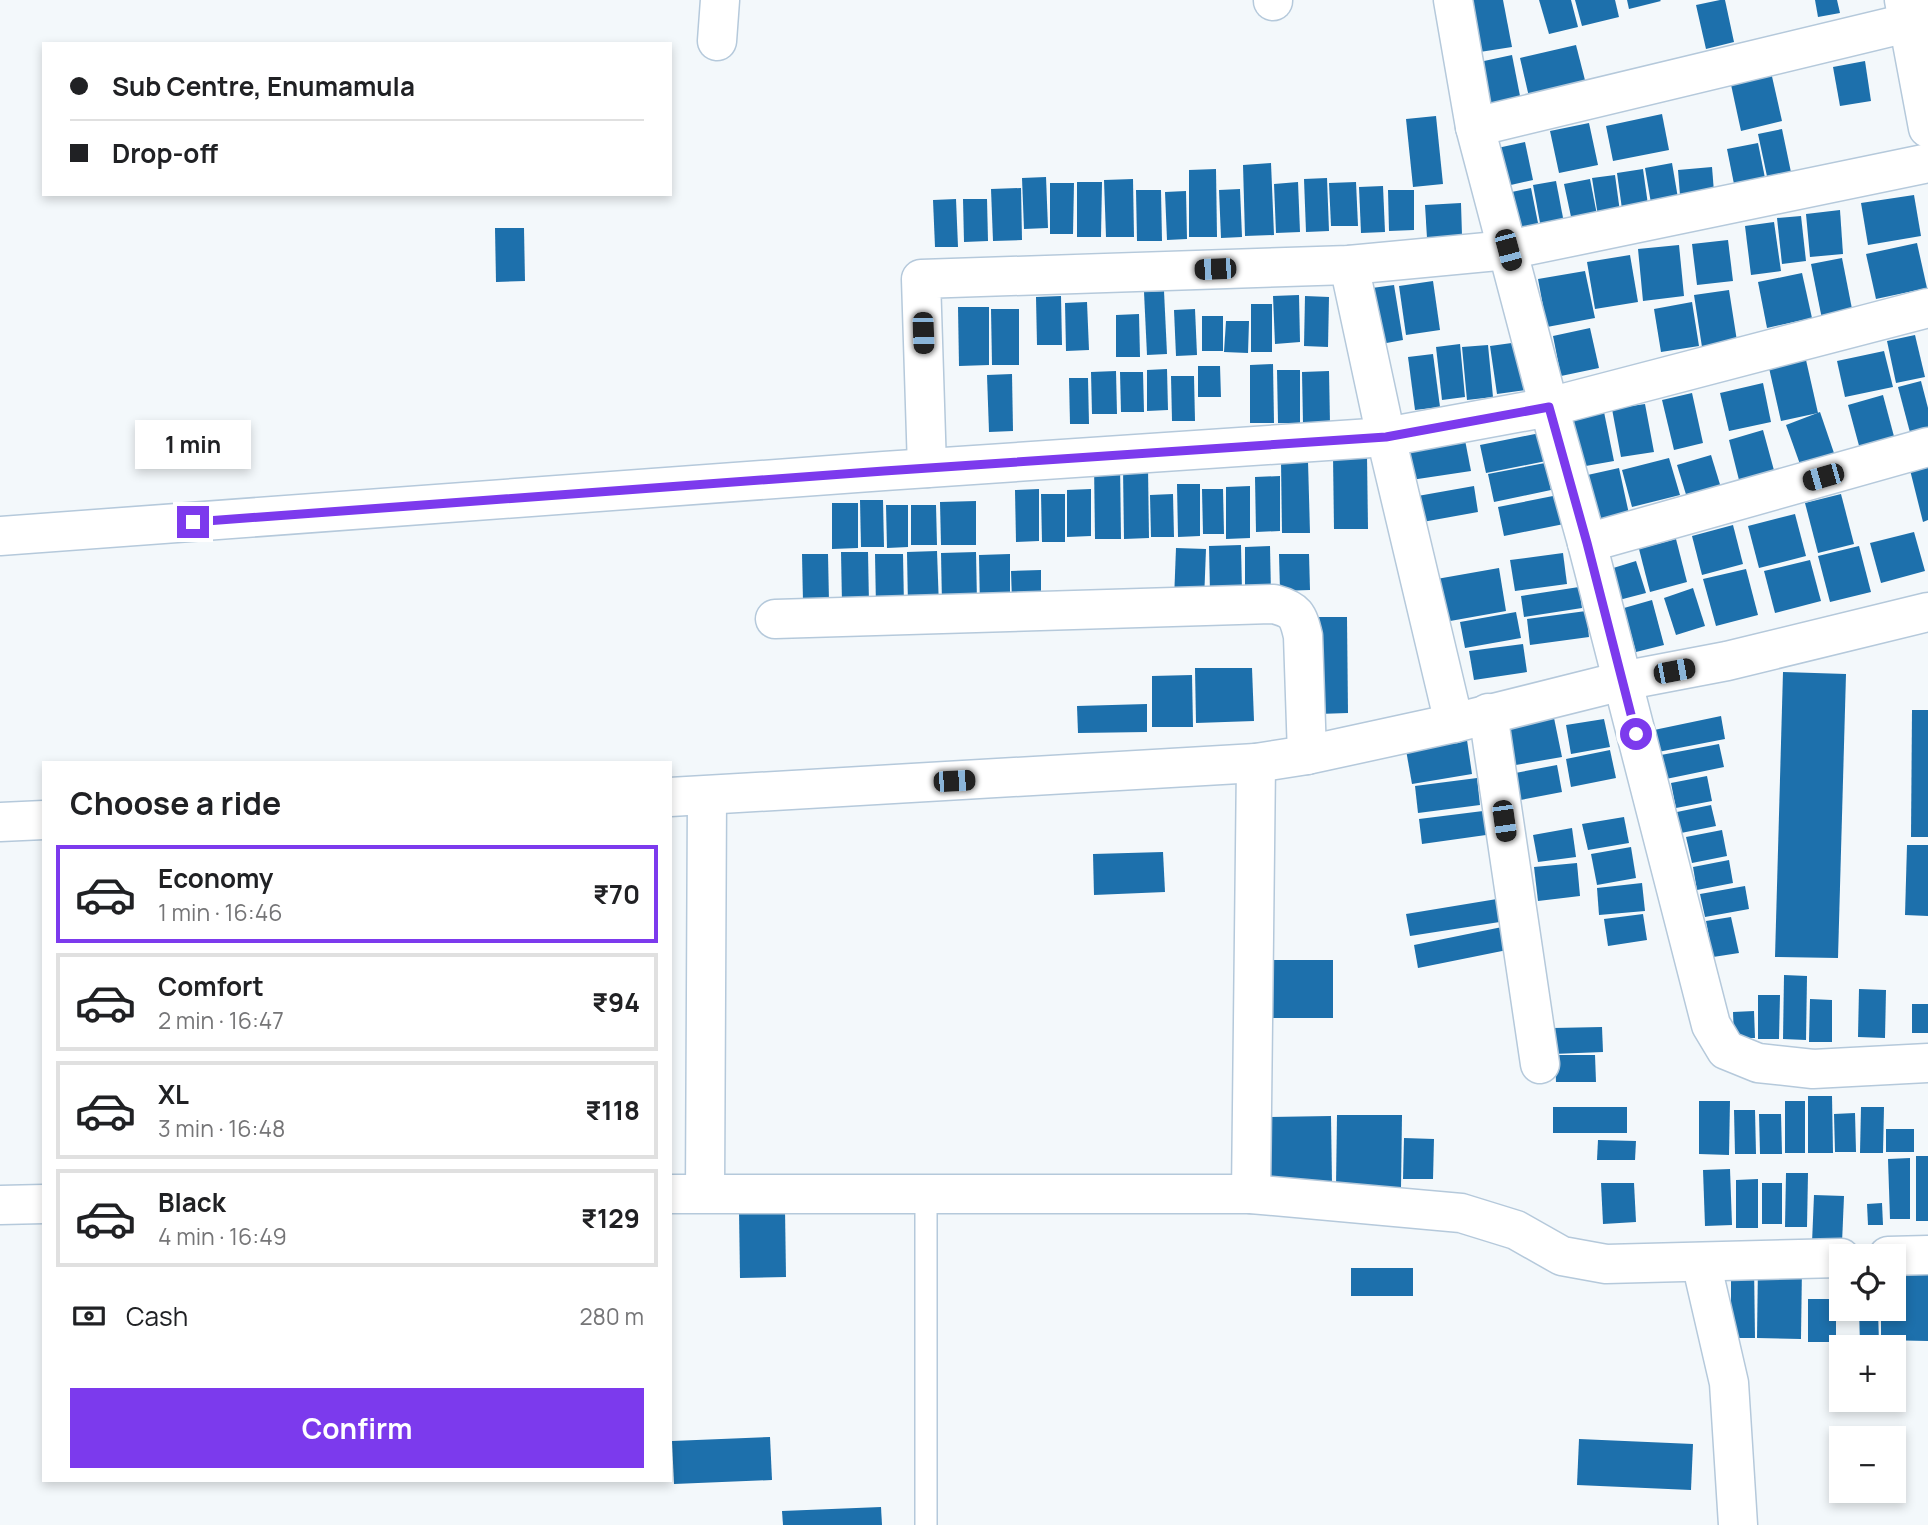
<!DOCTYPE html>
<meta charset="utf-8">
<style>
:root{--surface:#fff;--page:#f6f6f6;--text:#202124;--muted:#757577;--line:#e0e0e0;--accent:#7c3aed}
body{margin:0;font-family:Manrope,sans-serif;background:var(--page);color:var(--text);height:100vh;display:flex;flex-direction:column;font-size:26px;white-space:nowrap}
*{box-sizing:border-box;margin:0}
p{font-size:23px;color:var(--muted)}
.icon{flex:none;width:38px;height:38px;fill:none;stroke:currentColor;stroke-width:2;stroke-linecap:round;stroke-linejoin:round}
.map{position:relative;flex:1;overflow:hidden}
.side{position:absolute;left:42px;top:761px;width:630px;height:721px;display:flex;flex-direction:column;background:var(--surface);border-radius:0px;box-shadow:0 4px 10px #0003}
.side>*{flex:none}
.hud{position:absolute;left:42px;top:42px;width:630px;height:154px;border-radius:0px;box-shadow:0 4px 10px #0003;display:grid;align-content:center;height:154px;padding:0 28px;background:var(--surface)}
.tools{position:absolute;left:1829px;top:1244px;display:grid;gap:14px}
.tools a{display:grid;place-items:center;width:77px;height:77px;border-radius:0px;background:var(--surface);box-shadow:0 4px 10px #0003;font-size:35px}
.end{position:absolute;width:32px;height:32px;margin:-16px;border:9px solid #7c3aed;background:#fff;box-shadow:0 0 0 4px #fff}
.from{border-radius:50%}
.bubble{position:absolute;height:49px;border-radius:0px;background:var(--surface);box-shadow:0 4px 10px #0003;font-size:23px;font-weight:700;line-height:49px;text-align:center}
.car{position:absolute;width:21px;height:42px;margin:-21px -10px;border-radius:9px;box-shadow:0 0 5px 2px #0007;background:linear-gradient(#222 24%,#8ab4d8 0 40%,#222 0 76%,#8ab4d8 0 86%,#222 0)}
.hud b{display:flex;align-items:center;gap:24px;height:66px;font-size:26px}
.hud b+b{border-top:2px solid var(--line)}
.hud i{width:18px;height:18px;background:var(--text)}
ul{padding:0;list-style:none}
li{display:flex;align-items:center;gap:21px;height:98px;margin:0 14px 10px;padding:0 14px;border:4px solid var(--line);border-radius:0px}
li div{flex:1}
li b{display:block;font-size:26px}
li em{font-style:normal;font-weight:700}
li.active{border-color:var(--accent)}
li>.icon{width:63px;height:63px;stroke-width:1.5}
h2{padding:0 28px;font-size:32px;line-height:84px}
.pay{display:flex;align-items:center;gap:18px;height:77px;padding:0 28px;font-size:26px}
.pay p{margin-inline-start:auto}
.primary-button{display:flex;gap:14px;margin-top:auto;padding:14px 28px}
.primary-button a{flex:1;height:80px;border-radius:0px;background:var(--accent);color:#fff;font-size:28px;font-weight:700;line-height:80px;text-align:center}
.map>svg:first-child{display:block}
</style>
<div class="map">
<svg width="1928" height="1525" viewBox="0 0 1928 1525">
<rect width="100%" height="100%" fill="#f3f8fb"/>
<g fill="#1d70ac">
<polygon points="1457,0 1503,0 1512,47 1467,54"/>
<polygon points="1539,0 1571,0 1578,27 1549,34"/>
<polygon points="1575,0 1615,0 1619,17 1582,26"/>
<polygon points="1627,0 1660,0 1661,1 1629,9"/>
<polygon points="1720,0 1725,0 1734,42 1706,49 1696,5"/>
<polygon points="1815,0 1837,0 1840,13 1818,17"/>
<polygon points="1576,45 1586,84 1529,97 1520,58"/>
<polygon points="1512,55 1521,101 1479,109 1470,64"/>
<polygon points="1865,61 1871,101 1840,106 1833,67"/>
<polygon points="1771,72 1782,121 1741,131 1730,80"/>
<polygon points="1662,114 1669,150 1613,161 1606,126"/>
<polygon points="1436,116 1443,184 1413,187 1406,119"/>
<polygon points="1589,123 1598,165 1559,173 1550,131"/>
<polygon points="1782,129 1792,177 1768,181 1758,134"/>
<polygon points="1525,142 1533,180 1502,187 1493,149"/>
<polygon points="1758,143 1766,183 1735,189 1727,149"/>
<polygon points="1271,163 1274,235 1245,236 1243,165"/>
<polygon points="1672,163 1679,204 1652,209 1645,168"/>
<polygon points="1712,167 1714,192 1680,195 1678,170"/>
<polygon points="1216,169 1217,237 1189,237 1189,170"/>
<polygon points="1643,169 1649,212 1623,216 1617,173"/>
<polygon points="1615,175 1620,212 1598,216 1592,178"/>
<polygon points="1046,177 1048,228 1024,229 1022,178"/>
<polygon points="1327,178 1329,231 1306,232 1304,179"/>
<polygon points="1133,179 1134,237 1106,237 1104,180"/>
<polygon points="1590,179 1598,220 1573,226 1564,184"/>
<polygon points="1556,181 1564,223 1541,228 1533,185"/>
<polygon points="1077,182 1102,182 1101,237 1077,237"/>
<polygon points="1298,182 1300,232 1276,233 1274,184"/>
<polygon points="1356,182 1358,226 1331,226 1329,183"/>
<polygon points="1050,183 1074,183 1073,234 1050,234"/>
<polygon points="1383,186 1385,232 1361,233 1359,187"/>
<polygon points="1021,188 1022,240 993,241 991,189"/>
<polygon points="1531,188 1539,228 1515,233 1507,193"/>
<polygon points="1240,189 1242,237 1221,238 1219,190"/>
<polygon points="1136,190 1161,190 1162,241 1137,241"/>
<polygon points="1388,190 1414,190 1414,230 1389,231"/>
<polygon points="1186,191 1187,239 1167,240 1165,192"/>
<polygon points="1914,195 1921,236 1868,245 1861,203"/>
<polygon points="956,199 958,247 935,247 933,200"/>
<polygon points="963,199 987,199 988,241 964,242"/>
<polygon points="1461,203 1462,236 1427,238 1425,205"/>
<polygon points="1840,210 1843,254 1810,257 1806,214"/>
<polygon points="1801,216 1806,261 1782,264 1777,218"/>
<polygon points="1774,222 1781,271 1751,275 1745,226"/>
<polygon points="495,228 524,228 525,281 496,282"/>
<polygon points="1728,240 1733,281 1697,285 1692,244"/>
<polygon points="1917,243 1927,288 1876,299 1866,254"/>
<polygon points="1679,245 1684,296 1643,301 1638,249"/>
<polygon points="1630,255 1638,302 1595,309 1587,262"/>
<polygon points="1842,258 1853,314 1822,319 1811,264"/>
<polygon points="1585,271 1595,318 1547,327 1538,279"/>
<polygon points="1802,273 1812,318 1767,328 1758,282"/>
<polygon points="1433,281 1440,330 1406,335 1399,286"/>
<polygon points="1394,285 1403,340 1381,344 1372,288"/>
<polygon points="1729,290 1737,341 1702,347 1694,295"/>
<polygon points="1164,291 1167,354 1147,355 1144,292"/>
<polygon points="1299,295 1300,342 1275,344 1273,296"/>
<polygon points="1061,296 1062,345 1037,345 1036,297"/>
<polygon points="1305,296 1329,297 1328,347 1304,346"/>
<polygon points="1087,302 1089,350 1066,351 1065,303"/>
<polygon points="1692,302 1699,346 1661,352 1654,309"/>
<rect x="1251" y="304" width="21" height="48"/>
<polygon points="958,307 989,307 989,365 959,366"/>
<polygon points="991,309 1019,309 1019,365 992,365"/>
<polygon points="1195,309 1197,355 1176,356 1174,310"/>
<polygon points="1139,314 1140,357 1116,357 1116,315"/>
<rect x="1202" y="316" width="21" height="35"/>
<polygon points="1226,321 1249,321 1248,353 1224,352"/>
<polygon points="1590,328 1599,368 1561,376 1553,336"/>
<polygon points="1915,335 1925,377 1896,383 1887,341"/>
<polygon points="1519,342 1526,390 1497,394 1490,346"/>
<polygon points="1460,344 1465,397 1442,400 1436,347"/>
<polygon points="1488,345 1493,397 1467,400 1462,347"/>
<polygon points="1884,351 1893,387 1845,397 1837,361"/>
<polygon points="1433,354 1440,407 1415,410 1408,357"/>
<polygon points="1806,360 1818,413 1781,421 1769,368"/>
<polygon points="1273,364 1274,423 1250,423 1250,365"/>
<polygon points="1198,366 1220,366 1221,397 1198,397"/>
<polygon points="1167,369 1168,410 1147,411 1147,370"/>
<polygon points="1277,370 1300,370 1300,423 1278,423"/>
<polygon points="1116,371 1117,414 1092,414 1091,372"/>
<polygon points="1329,371 1330,424 1303,424 1302,372"/>
<polygon points="1120,372 1143,372 1144,412 1121,412"/>
<polygon points="1012,374 1013,431 989,432 987,375"/>
<polygon points="1171,376 1194,376 1195,421 1172,421"/>
<polygon points="1069,378 1088,378 1089,424 1070,424"/>
<polygon points="1921,381 1928,408 1928,436 1912,440 1898,387"/>
<polygon points="1763,383 1771,422 1729,431 1720,393"/>
<polygon points="1692,393 1703,443 1674,450 1662,400"/>
<polygon points="1883,395 1896,444 1861,453 1848,405"/>
<polygon points="1645,404 1654,452 1621,457 1612,409"/>
<polygon points="1604,412 1614,461 1580,467 1571,419"/>
<polygon points="1820,412 1835,456 1801,467 1786,425"/>
<polygon points="1763,430 1775,474 1740,484 1729,440"/>
<polygon points="1540,433 1546,461 1486,473 1480,445"/>
<polygon points="1465,440 1471,471 1411,480 1406,449"/>
<polygon points="1367,455 1368,529 1334,529 1333,456"/>
<polygon points="1711,455 1722,491 1688,501 1677,465"/>
<polygon points="1669,458 1680,495 1632,507 1622,470"/>
<polygon points="1120,461 1121,539 1095,539 1094,462"/>
<polygon points="1281,461 1308,461 1310,533 1282,533"/>
<polygon points="1545,463 1551,490 1494,502 1488,474"/>
<polygon points="1928,465 1928,520 1923,522 1910,470"/>
<polygon points="1148,467 1149,538 1124,539 1123,468"/>
<polygon points="1619,468 1629,514 1593,522 1583,476"/>
<polygon points="1280,476 1280,531 1256,532 1255,477"/>
<polygon points="1177,484 1200,484 1200,536 1178,537"/>
<polygon points="1250,486 1250,538 1226,539 1226,487"/>
<polygon points="1474,486 1478,512 1417,523 1412,497"/>
<polygon points="1039,489 1039,541 1016,542 1015,490"/>
<polygon points="1091,489 1091,536 1067,537 1067,490"/>
<polygon points="1202,489 1223,489 1224,534 1203,534"/>
<polygon points="1041,494 1065,494 1065,542 1042,542"/>
<polygon points="1173,494 1174,537 1151,537 1150,495"/>
<polygon points="1841,494 1854,544 1818,553 1805,503"/>
<polygon points="1558,495 1564,524 1504,536 1498,507"/>
<polygon points="860,500 883,500 884,547 861,547"/>
<polygon points="976,501 976,545 941,545 940,502"/>
<polygon points="832,503 858,503 858,548 832,549"/>
<polygon points="886,505 908,505 908,547 887,548"/>
<polygon points="911,505 936,505 937,545 911,545"/>
<polygon points="1795,514 1806,556 1759,568 1748,526"/>
<polygon points="1733,525 1743,564 1702,575 1692,536"/>
<polygon points="1914,532 1925,571 1881,583 1870,543"/>
<polygon points="1676,539 1687,582 1650,592 1639,549"/>
<polygon points="1241,545 1242,593 1210,593 1209,546"/>
<polygon points="1270,546 1271,594 1245,595 1245,547"/>
<polygon points="1859,546 1871,592 1830,602 1818,556"/>
<polygon points="1176,548 1206,549 1204,601 1174,600"/>
<polygon points="937,551 939,607 908,607 907,552"/>
<polygon points="841,552 868,552 869,604 842,604"/>
<polygon points="976,552 977,603 942,604 941,553"/>
<polygon points="1563,553 1567,584 1515,591 1510,560"/>
<polygon points="802,554 828,554 829,602 803,602"/>
<polygon points="875,554 903,554 904,606 876,607"/>
<polygon points="1010,554 1010,609 980,609 979,555"/>
<polygon points="1279,554 1309,554 1310,590 1280,591"/>
<polygon points="1810,560 1821,601 1775,613 1764,571"/>
<polygon points="1636,561 1646,593 1619,600 1610,569"/>
<polygon points="1499,568 1506,611 1439,623 1431,580"/>
<polygon points="1746,569 1758,615 1716,626 1703,579"/>
<polygon points="1041,570 1041,601 1012,601 1011,571"/>
<polygon points="1579,587 1582,608 1524,617 1521,596"/>
<polygon points="1693,588 1705,626 1676,635 1664,598"/>
<polygon points="1652,600 1664,645 1636,652 1624,608"/>
<polygon points="1586,611 1589,637 1530,645 1527,619"/>
<polygon points="1516,612 1521,638 1465,648 1460,622"/>
<polygon points="1317,617 1347,617 1348,713 1318,714"/>
<polygon points="1523,644 1527,672 1474,680 1469,651"/>
<polygon points="1195,668 1252,668 1254,721 1196,723"/>
<polygon points="1783,672 1846,674 1838,958 1775,957"/>
<polygon points="1192,675 1193,727 1152,727 1152,676"/>
<polygon points="1147,704 1147,732 1078,733 1077,706"/>
<polygon points="1912,710 1928,710 1928,837 1911,837"/>
<polygon points="1721,716 1725,739 1658,752 1654,730"/>
<polygon points="1554,718 1562,757 1510,766 1503,727"/>
<polygon points="1604,719 1610,747 1571,754 1566,725"/>
<polygon points="1467,740 1472,774 1412,784 1406,750"/>
<polygon points="1719,744 1724,767 1666,779 1661,755"/>
<polygon points="1610,750 1616,778 1571,787 1566,759"/>
<polygon points="1557,765 1562,792 1515,801 1510,774"/>
<polygon points="1707,776 1712,801 1676,808 1671,783"/>
<polygon points="1477,778 1480,805 1418,813 1415,786"/>
<polygon points="1711,805 1716,826 1681,833 1677,812"/>
<polygon points="1483,811 1486,835 1422,844 1419,819"/>
<polygon points="1624,817 1629,843 1588,850 1582,824"/>
<polygon points="1572,828 1576,857 1538,862 1533,835"/>
<polygon points="1722,830 1727,856 1692,863 1686,837"/>
<polygon points="1907,845 1928,845 1928,916 1905,915"/>
<polygon points="1631,847 1636,878 1597,885 1591,854"/>
<polygon points="1163,852 1165,892 1094,895 1093,854"/>
<polygon points="1729,860 1733,883 1697,890 1693,867"/>
<polygon points="1577,863 1580,896 1538,901 1534,867"/>
<polygon points="1642,883 1645,911 1599,915 1597,888"/>
<polygon points="1745,886 1749,909 1705,917 1700,894"/>
<polygon points="1503,898 1506,921 1410,936 1406,914"/>
<polygon points="1643,914 1647,940 1608,946 1604,919"/>
<polygon points="1731,917 1739,953 1713,957 1706,921"/>
<polygon points="1507,926 1512,949 1418,968 1414,945"/>
<rect x="1269" y="960" width="64" height="58"/>
<polygon points="1784,975 1807,976 1806,1040 1783,1039"/>
<polygon points="1859,989 1886,990 1885,1038 1858,1037"/>
<polygon points="1758,995 1780,995 1779,1039 1758,1039"/>
<polygon points="1810,999 1832,1000 1832,1042 1809,1042"/>
<rect x="1912" y="1004" width="16" height="29"/>
<polygon points="1754,1011 1755,1038 1734,1038 1733,1012"/>
<polygon points="1602,1027 1603,1052 1553,1054 1553,1028"/>
<polygon points="1555,1055 1595,1055 1596,1082 1556,1082"/>
<polygon points="1808,1096 1832,1096 1833,1153 1808,1153"/>
<polygon points="1699,1101 1730,1101 1729,1155 1699,1154"/>
<rect x="1785" y="1101" width="20" height="52"/>
<rect x="1553" y="1107" width="74" height="26"/>
<polygon points="1861,1107 1884,1107 1883,1153 1860,1153"/>
<polygon points="1734,1110 1755,1110 1756,1154 1735,1154"/>
<polygon points="1855,1113 1856,1152 1835,1152 1834,1114"/>
<polygon points="1759,1114 1781,1114 1782,1154 1760,1154"/>
<polygon points="1337,1115 1402,1115 1401,1188 1336,1187"/>
<polygon points="1331,1116 1332,1185 1269,1186 1268,1117"/>
<rect x="1886" y="1129" width="28" height="23"/>
<polygon points="1404,1138 1434,1139 1433,1179 1403,1179"/>
<polygon points="1598,1140 1636,1141 1635,1160 1597,1160"/>
<rect x="1916" y="1156" width="12" height="65"/>
<polygon points="1910,1158 1910,1219 1890,1219 1888,1159"/>
<polygon points="1730,1169 1732,1225 1705,1226 1703,1170"/>
<polygon points="1786,1173 1808,1173 1807,1227 1785,1227"/>
<polygon points="1758,1179 1758,1228 1736,1228 1736,1180"/>
<polygon points="1601,1183 1634,1183 1636,1222 1603,1224"/>
<rect x="1762" y="1183" width="20" height="41"/>
<polygon points="1814,1195 1844,1196 1842,1243 1812,1243"/>
<polygon points="1882,1203 1883,1225 1868,1225 1867,1204"/>
<polygon points="785,1209 786,1277 740,1278 739,1210"/>
<polygon points="1731,1265 1754,1265 1755,1338 1731,1338"/>
<polygon points="1758,1265 1802,1266 1801,1339 1757,1338"/>
<rect x="1351" y="1268" width="62" height="28"/>
<polygon points="1894,1271 1928,1271 1928,1341 1881,1340 1881,1309 1894,1309"/>
<rect x="1808" y="1299" width="28" height="43"/>
<polygon points="1859,1309 1878,1309 1879,1344 1860,1345"/>
<polygon points="770,1437 772,1480 674,1484 672,1441"/>
<polygon points="1579,1439 1693,1444 1691,1490 1577,1485"/>
<polygon points="881,1507 882,1525 783,1525 782,1511"/>
</g>
<g fill="none" stroke-linecap="round" stroke-linejoin="round">
<defs>
<polyline id="lane" points="926,1525 926,1194"/>
<g id="street">
<polyline points="1273,0 1273,1"/>
<polyline points="1453,0 1475,127 1549,407 1587,543 1711,1025 1726,1050 1758,1063 1813,1069 1928,1063"/>
<polyline points="1904,0 1928,128"/>
<polyline points="717,41 720,0"/>
<polyline points="1475,127 1928,18"/>
<polyline points="1349,265 1386,437 1454,723"/>
<polyline points="927,468 921,279 1349,265 1508,250 1928,163"/>
<polyline points="0,536 884,471 1386,437 1549,407 1928,308"/>
<polyline points="1587,543 1928,447"/>
<path d="M775,619L1274,604C1296,610 1298,615 1303,636L1307,755"/>
<polyline points="1488,713 1540,1064"/>
<polyline points="670,797 1256,763 1307,755 1454,723 1622,681 1727,661 1928,612"/>
<polyline points="0,822 44,820"/>
<polyline points="705,1193 707,796"/>
<polyline points="670,1194 1251,1194 1256,763"/>
<polyline points="1251,1194 1461,1213 1516,1230 1562,1256 1606,1264 1841,1258"/>
<polyline points="0,1205 44,1204"/>
<polyline points="1888,1256 1928,1255"/>
<polyline points="1701,1262 1729,1383 1738,1525"/>
</g>
</defs>
<use href="#lane" stroke="#b5c9db" stroke-width="24"/>
<use href="#street" stroke="#b5c9db" stroke-width="41"/>
<use href="#lane" stroke="#fff" stroke-width="21"/>
<use href="#street" stroke="#fff" stroke-width="38"/>
</g>
<g fill="none" stroke-linecap="round" stroke-linejoin="round">
<polyline stroke="#7c3aed" stroke-width="9" points="193,522 884,471 1386,437 1549,407 1587,543 1636,734"/>
</g>
</svg>
<div class="tools">
<a><svg class="icon" aria-label="locate" viewBox="0 0 24 24"><circle cx="12" cy="12" r="6"/><path d="M12 2v4M12 18v4M2 12h4M18 12h4"/></svg></a>
<a>+</a>
<a>−</a>
</div>
<i class="end from" style="left:1636px;top:734px"></i>
<i class="end" style="left:193px;top:522px"></i>
<div class="bubble" style="left:135px;top:420px;width:116px">1 min</div>
<i class="car" style="left:1508px;top:250px;rotate:165deg"></i>
<i class="car" style="left:1215px;top:269px;rotate:268deg"></i>
<i class="car" style="left:923px;top:333px;rotate:178deg"></i>
<i class="car" style="left:1823px;top:477px;rotate:254deg"></i>
<i class="car" style="left:1674px;top:671px;rotate:79deg"></i>
<i class="car" style="left:954px;top:781px;rotate:87deg"></i>
<i class="car" style="left:1504px;top:821px;rotate:172deg"></i>
<div class="hud">
<b><i class="from"></i>Sub Centre, Enumamula</b>
<b><i></i>Drop-off</b>
</div>
<section class="side">
<h2>Choose a ride</h2>
<ul>
<li class="active"><svg class="icon" aria-label="car" viewBox="0 0 24 24"><path d="M5 17H2v-5l4-1 3-4h7l3 4 3 1v5h-3M9 17h6M6 11h13"/><circle cx="7" cy="17" r="2"/><circle cx="17" cy="17" r="2"/></svg><div><b>Economy</b><p>1 min · 16:46</p></div><em>₹70</em></li>
<li><svg class="icon" aria-label="car" viewBox="0 0 24 24"><path d="M5 17H2v-5l4-1 3-4h7l3 4 3 1v5h-3M9 17h6M6 11h13"/><circle cx="7" cy="17" r="2"/><circle cx="17" cy="17" r="2"/></svg><div><b>Comfort</b><p>2 min · 16:47</p></div><em>₹94</em></li>
<li><svg class="icon" aria-label="car" viewBox="0 0 24 24"><path d="M5 17H2v-5l4-1 3-4h7l3 4 3 1v5h-3M9 17h6M6 11h13"/><circle cx="7" cy="17" r="2"/><circle cx="17" cy="17" r="2"/></svg><div><b>XL</b><p>3 min · 16:48</p></div><em>₹118</em></li>
<li><svg class="icon" aria-label="car" viewBox="0 0 24 24"><path d="M5 17H2v-5l4-1 3-4h7l3 4 3 1v5h-3M9 17h6M6 11h13"/><circle cx="7" cy="17" r="2"/><circle cx="17" cy="17" r="2"/></svg><div><b>Black</b><p>4 min · 16:49</p></div><em>₹129</em></li>
</ul>
<div class="pay"><svg class="icon" aria-label="cash" viewBox="0 0 24 24"><path d="M3 7h18v10H3z"/><circle cx="12" cy="12" r="2"/></svg>Cash<p>280 m</p></div>
<div class="primary-button"><a>Confirm</a></div>
</section>
</div>
